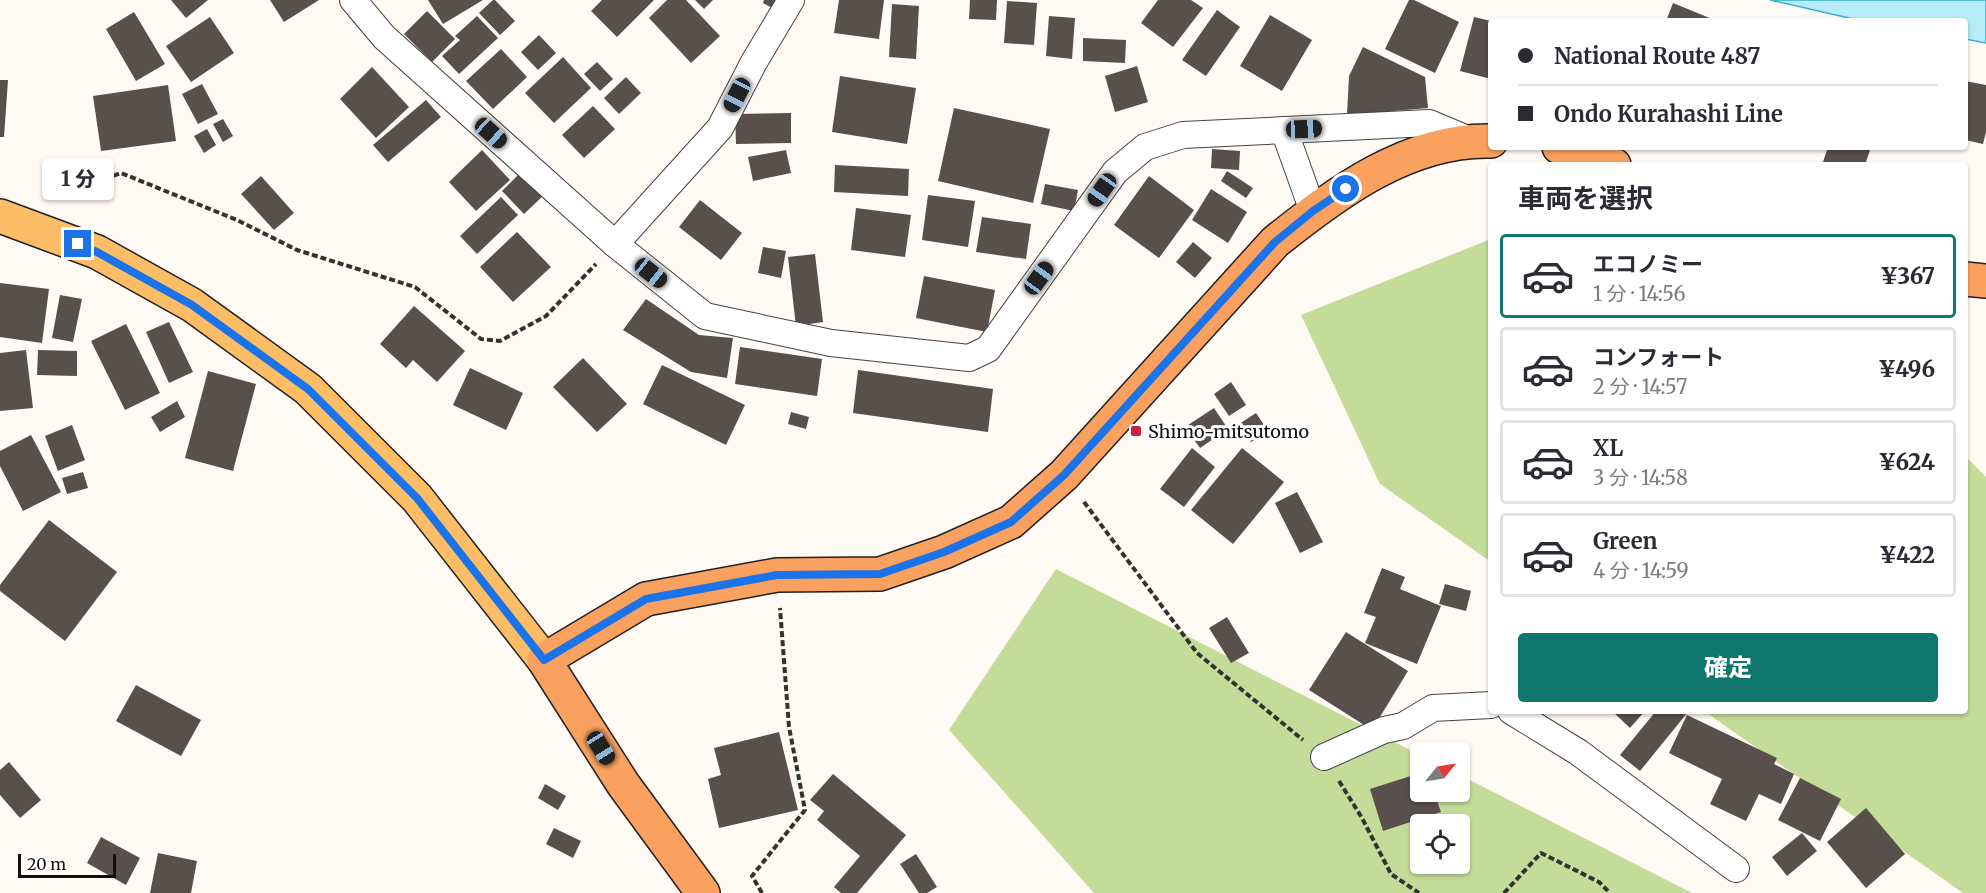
<!DOCTYPE html>
<html lang="ja">
<meta charset="utf-8">
<style>
:root{--surface:#fff;--page:#f2f2f3;--text:#2b2b33;--muted:#7c7c81;--line:#e1e1e2;--accent:#0f766e}
body{margin:0;font-family:Merriweather,"Noto Sans JP",serif;background:var(--page);color:var(--text);height:100vh;display:flex;flex-direction:column;font-size:22px;white-space:nowrap}
*{box-sizing:border-box;margin:0}
p{font-size:20px;color:var(--muted)}
.icon{flex:none;width:33px;height:33px;fill:none;stroke:currentColor;stroke-width:2;stroke-linecap:round;stroke-linejoin:round}
.map{position:relative;flex:1;overflow:hidden}
.side{position:absolute;left:1488px;top:162px;width:480px;height:552px;display:flex;flex-direction:column;background:var(--surface);border-radius:6px;box-shadow:0 2px 4px #0004}
.side>*{flex:none}
.guide{position:absolute;left:1488px;top:18px;width:480px;height:132px;border-radius:6px;box-shadow:0 2px 4px #0004;display:grid;align-content:center;height:132px;padding:0 30px;background:var(--surface)}
.needle{width:39px;rotate:60deg}
.fabs{position:absolute;left:1410px;top:742px;display:grid;gap:12px}
.fabs a{display:grid;place-items:center;width:60px;height:60px;border-radius:6px;background:var(--surface);box-shadow:0 2px 4px #0004;font-size:30px}
.scale{position:absolute;left:18px;bottom:15px;width:98px;box-sizing:border-box;padding-left:6px;border:3px solid #101010;border-top:0;font-size:16px;line-height:21px;white-space:nowrap;color:#101010;-webkit-text-stroke:4px #fff;paint-order:stroke}
.end{position:absolute;width:27px;height:27px;margin:-14px;border:8px solid #1a73e8;background:#fff;box-shadow:0 0 0 3px #fff}
.from{border-radius:50%}
.bubble{position:absolute;height:42px;border-radius:6px;background:var(--surface);box-shadow:0 2px 4px #0004;font-size:20px;font-weight:800;line-height:42px;text-align:center}
.car{position:absolute;width:18px;height:36px;margin:-18px -9px;border-radius:8px;box-shadow:0 0 4px 2px #0007;background:linear-gradient(#222 24%,#8ab4d8 0 40%,#222 0 76%,#8ab4d8 0 86%,#222 0)}
.guide b{display:flex;align-items:center;gap:21px;height:57px;font-size:22px}
.guide b+b{border-top:2px solid var(--line)}
.guide i{width:15px;height:15px;background:var(--text)}
ul{padding:0;list-style:none}
li{display:flex;align-items:center;gap:18px;height:84px;margin:0 12px 9px;padding:0 18px;border:3px solid var(--line);border-radius:6px}
li div{flex:1}
li b{display:block;font-size:22px}
li em{font-style:normal;font-weight:800}
li.selected{border-color:var(--accent)}
li>.icon{width:54px;height:54px;stroke-width:1.5}
h2{padding:0 30px;font-size:27px;line-height:72px}
.primary-button{display:flex;gap:12px;margin-top:auto;padding:12px 30px}
.primary-button a{flex:1;height:69px;border-radius:6px;background:var(--accent);color:#fff;font-size:24px;font-weight:800;line-height:69px;text-align:center}
.map>svg:first-child{display:block}
</style>
<div class="map">
<svg width="1986" height="893" viewBox="0 0 1986 893">
<rect width="100%" height="100%" fill="#fffaf3"/>
<g fill="#c3dd99" fill-rule="evenodd">
<polygon points="1491,239 1491,562 1380,484 1301,315"/>
<polygon points="1965,456 1986,477 1986,893 1963,893 1704,711 1965,711"/>
<path d="M1056,569L1420,755V792H1460V775L1692,893H1094L949,730ZM1420,825H1460V864H1420Z"/>
</g>
<polygon fill="#b6ebf8" stroke="#3aafd1" stroke-width="1.5" points="1770,0 1986,0 1986,43 1965,39 1965,21 1862,21"/>
<g fill="#594f4c">
<polygon points="171,0 208,0 186,18"/>
<polygon points="270,0 319,0 284,22"/>
<polygon points="428,0 483,0 443,24"/>
<polygon points="493,0 495,0 515,21 500,35 479,13"/>
<polygon points="602,0 654,0 617,37 591,11"/>
<polygon points="667,0 686,0 720,36 691,63 649,18"/>
<polygon points="695,0 713,0 704,9"/>
<polygon points="764,0 784,0 778,11 763,3"/>
<polygon points="839,0 884,0 879,39 834,33"/>
<polygon points="970,0 997,0 996,20 969,19"/>
<polygon points="1158,0 1191,0 1203,8 1173,47 1141,23"/>
<polygon points="1409,0 1414,0 1459,22 1435,73 1385,49"/>
<polygon points="1007,1 1037,3 1034,45 1004,43"/>
<polygon points="1673,3 1717,21 1666,21"/>
<polygon points="892,4 919,6 916,59 889,57"/>
<polygon points="1217,10 1240,27 1206,76 1182,60"/>
<polygon points="427,11 455,39 432,62 404,34"/>
<polygon points="134,12 165,64 136,81 106,29"/>
<polygon points="1270,15 1312,40 1282,91 1240,66"/>
<polygon points="477,16 498,38 459,74 442,56 460,40 455,36"/>
<polygon points="1049,16 1075,18 1072,59 1046,56"/>
<polygon points="210,17 234,53 191,82 166,46"/>
<polygon points="1474,17 1491,21 1491,79 1460,71"/>
<polygon points="539,35 556,53 538,70 521,52"/>
<polygon points="1083,38 1126,40 1125,63 1083,61"/>
<polygon points="1363,47 1425,77 1428,108 1347,115 1349,76"/>
<polygon points="501,49 527,77 493,109 466,81"/>
<polygon points="563,57 591,88 554,123 525,93"/>
<polygon points="597,62 613,79 600,91 584,74"/>
<polygon points="1137,66 1148,102 1115,112 1105,76"/>
<polygon points="372,67 409,107 376,138 340,99"/>
<polygon points="840,76 916,88 907,144 832,132"/>
<polygon points="626,77 641,93 619,114 604,98"/>
<polygon points="0,80 8,80 4,137 0,137"/>
<polygon points="1965,81 1986,85 1986,132 1983,144 1965,140"/>
<polygon points="202,84 218,114 198,124 182,94"/>
<polygon points="168,85 176,141 101,151 93,96"/>
<polygon points="426,100 441,117 388,162 373,145"/>
<polygon points="593,106 615,129 584,158 562,135"/>
<polygon points="954,108 1050,129 1033,203 938,181"/>
<polygon points="791,113 791,143 736,144 735,114"/>
<polygon points="223,119 233,136 223,142 213,124"/>
<polygon points="207,129 216,145 204,153 194,136"/>
<polygon points="1828,147 1871,147 1865,165 1822,165"/>
<polygon points="1212,149 1240,151 1239,170 1211,168"/>
<polygon points="482,150 510,180 476,211 449,182"/>
<polygon points="786,150 791,173 753,181 748,157"/>
<polygon points="835,165 909,169 908,196 834,192"/>
<polygon points="522,171 544,195 524,214 502,191"/>
<polygon points="1227,171 1253,188 1246,198 1221,181"/>
<polygon points="261,176 294,213 274,230 241,194"/>
<polygon points="1149,176 1194,210 1159,258 1114,225"/>
<polygon points="1045,184 1078,190 1074,211 1041,204"/>
<polygon points="1211,189 1247,212 1228,243 1192,220"/>
<polygon points="928,195 975,201 968,247 922,240"/>
<polygon points="501,197 518,215 477,254 460,236"/>
<polygon points="700,200 742,233 721,260 679,227"/>
<polygon points="856,208 911,215 905,257 851,250"/>
<polygon points="982,217 1031,224 1026,259 976,252"/>
<polygon points="517,232 551,267 513,302 480,267"/>
<polygon points="1193,242 1212,258 1195,278 1176,262"/>
<polygon points="763,247 786,251 781,278 758,273"/>
<polygon points="815,254 823,322 796,326 788,257"/>
<polygon points="924,276 995,290 987,332 916,318"/>
<polygon points="0,283 49,289 42,343 0,337"/>
<polygon points="60,295 82,299 73,342 52,338"/>
<polygon points="646,299 699,335 733,338 727,378 691,372 623,330"/>
<polygon points="414,306 465,351 437,382 413,360 406,368 380,344"/>
<polygon points="169,322 193,372 169,383 146,332"/>
<polygon points="126,324 160,393 125,410 91,341"/>
<polygon points="740,347 822,359 817,396 735,384"/>
<polygon points="26,350 33,408 0,411 0,353"/>
<polygon points="38,350 77,351 77,376 37,375"/>
<polygon points="583,358 627,404 597,432 553,387"/>
<polygon points="662,365 745,405 726,445 643,404"/>
<polygon points="470,368 523,393 506,430 453,405"/>
<polygon points="858,370 993,389 988,432 853,413"/>
<polygon points="208,371 256,384 233,471 185,458"/>
<polygon points="1231,382 1246,405 1229,416 1214,394"/>
<polygon points="177,401 185,417 160,432 151,417"/>
<polygon points="1214,408 1228,429 1200,448 1185,427"/>
<polygon points="791,412 809,417 806,429 788,424"/>
<polygon points="1256,413 1268,431 1251,442 1239,424"/>
<polygon points="72,425 85,460 58,471 45,436"/>
<polygon points="31,435 61,492 23,511 0,466 0,451"/>
<polygon points="1192,448 1215,467 1184,507 1160,489"/>
<polygon points="1242,448 1284,482 1233,544 1191,510"/>
<polygon points="83,472 88,488 67,494 62,478"/>
<polygon points="1297,492 1323,542 1300,553 1275,503"/>
<polygon points="49,520 117,572 65,641 0,591 0,585"/>
<polygon points="1382,568 1405,577 1400,589 1441,606 1417,664 1365,643 1376,617 1364,613"/>
<polygon points="1445,584 1471,591 1466,611 1439,604"/>
<polygon points="1227,617 1249,653 1231,663 1209,628"/>
<polygon points="1346,632 1408,671 1372,730 1309,690"/>
<polygon points="136,685 201,720 181,756 116,721"/>
<polygon points="1612,711 1645,711 1630,728"/>
<polygon points="1656,711 1688,712 1640,771 1620,755"/>
<polygon points="1687,715 1777,758 1774,764 1794,774 1781,804 1759,794 1746,821 1710,804 1722,779 1669,753"/>
<polygon points="779,732 798,810 719,828 708,779 721,775 714,748"/>
<polygon points="9,762 41,800 20,818 0,795 0,770"/>
<polygon points="1420,773 1420,792 1434,792 1441,812 1383,831 1370,789"/>
<polygon points="833,774 906,835 857,893 841,893 834,887 860,856 817,820 824,811 810,800"/>
<polygon points="1800,778 1841,799 1820,841 1778,820"/>
<polygon points="545,784 566,796 558,810 538,798"/>
<polygon points="1866,808 1905,854 1866,888 1827,842"/>
<polygon points="554,828 581,841 573,858 546,844"/>
<polygon points="1802,833 1817,851 1787,876 1772,857"/>
<polygon points="101,837 140,858 126,885 87,863"/>
<polygon points="158,853 197,861 191,893 150,893"/>
<polygon points="916,854 937,887 927,893 919,893 900,864"/>
</g>
<g fill="none" stroke-linecap="round" stroke-linejoin="round">
<defs>
<g id="minor">
<polyline points="353,0 384,37 615,244 705,316 831,343 969,358 988,349 1115,172 1145,147 1183,135 1429,123 1472,141"/>
<polyline points="1284,130 1313,211"/>
<polyline points="615,244 720,128 754,62 791,0"/>
<polyline points="1511,711 1578,752 1736,869"/>
<polyline points="1324,757 1384,730 1403,726 1433,708 1491,705"/>
</g>
<polyline id="primary" points="0,216 97,252 192,305 308,389 417,498 544,660"/>
<g id="trunk">
<polyline points="1559,147 1614,165"/>
<polyline points="1965,279 1986,281"/>
<path d="M703,893L623,784L544,660L646,599L777,575L880,574L944,552L1011,522L1064,475L1275,242C1336,193 1408,139 1491,141"/>
</g>
</defs>
<use href="#minor" stroke="#434343" stroke-width="28"/>
<use href="#primary" stroke="#212121" stroke-width="36"/>
<use href="#trunk" stroke="#212121" stroke-width="36"/>
<g stroke="#323232" stroke-width="4" stroke-dasharray="6 3" stroke-linecap="butt">
<polyline points="88,185 121,173 237,220 297,250 415,287 481,339 500,341 546,316 596,264"/>
<polyline points="1084,502 1197,653 1303,740"/>
<polyline points="1339,781 1362,818 1391,874 1419,893"/>
<polyline points="762,893 752,876 805,810 789,727 780,608"/>
<polyline points="1504,893 1541,853 1599,882 1610,893"/>
</g>
<use href="#minor" stroke="#fff" stroke-width="26"/>
<use href="#primary" stroke="#fcbd66" stroke-width="33"/>
<use href="#trunk" stroke="#faa15f" stroke-width="33"/>
</g>
<g fill="none" stroke-linecap="round" stroke-linejoin="round">
<polyline stroke="#1a73e8" stroke-width="8" points="78,244 97,252 192,305 308,389 417,498 544,660 646,599 777,575 880,574 944,552 1011,522 1064,475 1275,242 1313,211 1346,189"/>
</g>
<rect fill="#c52347" stroke="#fff" stroke-width="2" x="1130" y="425" width="12" height="12" rx="3"/>
<g text-anchor="middle" dominant-baseline="central" stroke-width="6" stroke-linejoin="round" paint-order="stroke">
<g font-size="18" fill="#101010" stroke="#fff" text-anchor="start">
<text x="1148" y="431">Shimo-mitsutomo</text>
</g>
</g>
</svg>
<div class="fabs">
<a><svg class="needle" viewBox="-14 -14 28 28"><path d="M0-13l5 13h-10z" fill="#e53935"/><path d="M0 13l5-13h-10z" fill="#7c7c81"/></svg></a>
<a><svg class="icon" aria-label="locate" viewBox="0 0 24 24"><circle cx="12" cy="12" r="6"/><path d="M12 2v4M12 18v4M2 12h4M18 12h4"/></svg></a>
</div>
<div class="scale">20 m</div>
<i class="end from" style="left:1346px;top:189px"></i>
<i class="end" style="left:78px;top:244px"></i>
<div class="bubble" style="left:42px;top:158px;width:72px">1 分</div>
<i class="car" style="left:737px;top:95px;rotate:207deg"></i>
<i class="car" style="left:1304px;top:129px;rotate:88deg"></i>
<i class="car" style="left:491px;top:133px;rotate:132deg"></i>
<i class="car" style="left:1102px;top:190px;rotate:215deg"></i>
<i class="car" style="left:651px;top:273px;rotate:129deg"></i>
<i class="car" style="left:1039px;top:278px;rotate:36deg"></i>
<i class="car" style="left:601px;top:748px;rotate:148deg"></i>
<div class="guide">
<b><i class="from"></i>National Route 487</b>
<b><i></i>Ondo Kurahashi Line</b>
</div>
<section class="side">
<h2>車両を選択</h2>
<ul>
<li class="selected"><svg class="icon" aria-label="car" viewBox="0 0 24 24"><path d="M5 17H2v-5l4-1 3-4h7l3 4 3 1v5h-3M9 17h6M6 11h13"/><circle cx="7" cy="17" r="2"/><circle cx="17" cy="17" r="2"/></svg><div><b>エコノミー</b><p>1 分 · 14:56</p></div><em>¥367</em></li>
<li><svg class="icon" aria-label="car" viewBox="0 0 24 24"><path d="M5 17H2v-5l4-1 3-4h7l3 4 3 1v5h-3M9 17h6M6 11h13"/><circle cx="7" cy="17" r="2"/><circle cx="17" cy="17" r="2"/></svg><div><b>コンフォート</b><p>2 分 · 14:57</p></div><em>¥496</em></li>
<li><svg class="icon" aria-label="car" viewBox="0 0 24 24"><path d="M5 17H2v-5l4-1 3-4h7l3 4 3 1v5h-3M9 17h6M6 11h13"/><circle cx="7" cy="17" r="2"/><circle cx="17" cy="17" r="2"/></svg><div><b>XL</b><p>3 分 · 14:58</p></div><em>¥624</em></li>
<li><svg class="icon" aria-label="car" viewBox="0 0 24 24"><path d="M5 17H2v-5l4-1 3-4h7l3 4 3 1v5h-3M9 17h6M6 11h13"/><circle cx="7" cy="17" r="2"/><circle cx="17" cy="17" r="2"/></svg><div><b>Green</b><p>4 分 · 14:59</p></div><em>¥422</em></li>
</ul>
<div class="primary-button"><a>確定</a></div>
</section>
</div>
